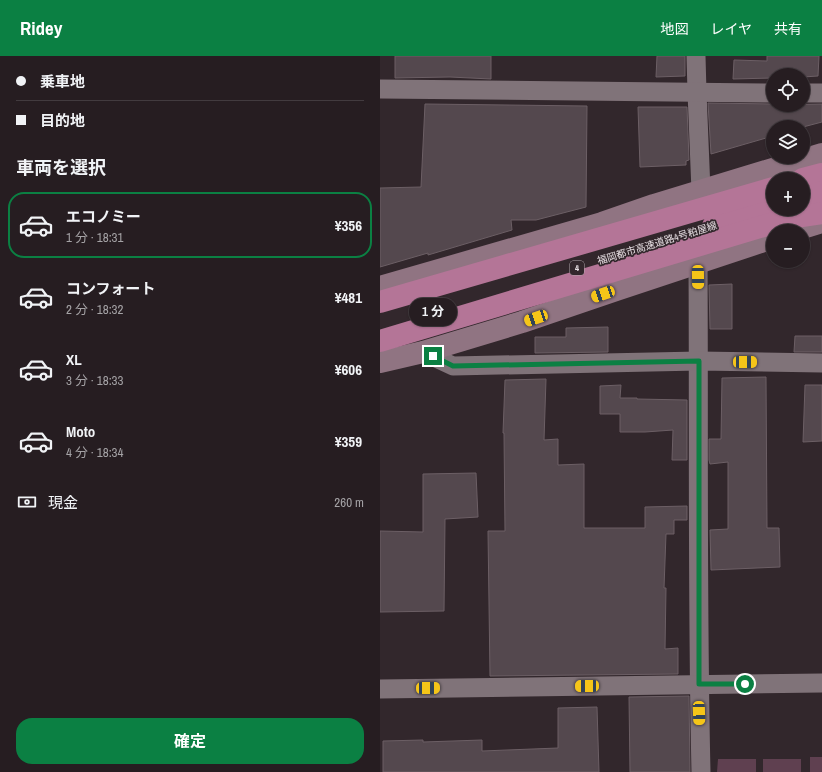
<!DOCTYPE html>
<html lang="ja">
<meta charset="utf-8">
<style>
:root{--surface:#261d21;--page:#322a2e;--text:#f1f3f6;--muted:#a4a2a5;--line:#423b3f;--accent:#0b8043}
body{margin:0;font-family:"Archivo Narrow","Noto Sans JP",sans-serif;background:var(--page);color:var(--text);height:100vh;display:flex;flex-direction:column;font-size:15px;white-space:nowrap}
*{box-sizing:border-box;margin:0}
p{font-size:13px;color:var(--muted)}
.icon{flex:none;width:22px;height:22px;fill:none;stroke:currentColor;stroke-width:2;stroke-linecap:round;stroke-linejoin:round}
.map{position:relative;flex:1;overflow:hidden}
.sheet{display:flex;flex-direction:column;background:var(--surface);width:380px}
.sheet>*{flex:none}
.top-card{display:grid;align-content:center;height:88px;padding:0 16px;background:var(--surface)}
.tools{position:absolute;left:386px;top:12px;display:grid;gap:8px}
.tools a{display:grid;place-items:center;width:44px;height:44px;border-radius:50%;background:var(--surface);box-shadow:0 1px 3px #0004,0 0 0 1px var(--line);font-size:20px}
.end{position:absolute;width:18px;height:18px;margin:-9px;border:5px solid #0b8043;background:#fff;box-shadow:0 0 0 2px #fff}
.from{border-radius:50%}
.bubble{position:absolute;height:28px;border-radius:14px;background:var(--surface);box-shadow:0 1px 3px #0004,0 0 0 1px var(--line);font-size:13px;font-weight:700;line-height:28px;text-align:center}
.car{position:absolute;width:12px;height:24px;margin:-12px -6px;border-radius:5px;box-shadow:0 0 3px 1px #0007;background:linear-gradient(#f5c518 24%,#345 0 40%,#f5c518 0 76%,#345 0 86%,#f5c518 0)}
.top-card b{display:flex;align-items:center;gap:14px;height:38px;font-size:15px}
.top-card b+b{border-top:1px solid var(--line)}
.top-card i{width:10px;height:10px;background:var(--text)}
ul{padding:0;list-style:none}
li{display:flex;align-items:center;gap:12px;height:66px;margin:0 8px 6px;padding:0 8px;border:2px solid transparent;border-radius:16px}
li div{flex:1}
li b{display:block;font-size:15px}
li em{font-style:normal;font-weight:700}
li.current{border-color:var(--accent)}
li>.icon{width:36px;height:36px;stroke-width:1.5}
h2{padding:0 16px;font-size:18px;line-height:48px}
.pay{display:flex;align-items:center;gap:10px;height:44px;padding:0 16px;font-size:15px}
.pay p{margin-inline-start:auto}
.primary-button{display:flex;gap:8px;margin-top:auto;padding:8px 16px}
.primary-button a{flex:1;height:46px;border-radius:16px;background:var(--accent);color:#fff;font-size:16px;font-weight:700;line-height:46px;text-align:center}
header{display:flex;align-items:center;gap:24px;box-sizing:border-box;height:56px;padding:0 20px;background:var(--accent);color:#fff}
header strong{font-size:19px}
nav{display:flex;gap:22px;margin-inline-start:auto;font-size:14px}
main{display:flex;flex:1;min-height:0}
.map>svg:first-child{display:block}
</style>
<header>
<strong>Ridey</strong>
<nav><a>地図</a><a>レイヤ</a><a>共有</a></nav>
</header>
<main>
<section class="sheet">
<div class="top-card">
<b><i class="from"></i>乗車地</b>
<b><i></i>目的地</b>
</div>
<h2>車両を選択</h2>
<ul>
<li class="current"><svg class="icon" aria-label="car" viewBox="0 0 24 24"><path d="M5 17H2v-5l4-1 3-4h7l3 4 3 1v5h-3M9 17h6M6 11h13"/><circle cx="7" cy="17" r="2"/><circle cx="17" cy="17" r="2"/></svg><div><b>エコノミー</b><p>1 分 · 18:31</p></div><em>¥356</em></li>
<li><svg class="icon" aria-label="car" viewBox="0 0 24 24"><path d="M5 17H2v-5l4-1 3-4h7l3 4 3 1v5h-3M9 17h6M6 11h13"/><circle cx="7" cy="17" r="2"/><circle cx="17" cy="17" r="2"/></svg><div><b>コンフォート</b><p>2 分 · 18:32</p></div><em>¥481</em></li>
<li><svg class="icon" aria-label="car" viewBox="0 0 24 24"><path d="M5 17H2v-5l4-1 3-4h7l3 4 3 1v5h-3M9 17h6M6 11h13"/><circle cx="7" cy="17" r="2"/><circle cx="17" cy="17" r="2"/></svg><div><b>XL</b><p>3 分 · 18:33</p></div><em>¥606</em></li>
<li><svg class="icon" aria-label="car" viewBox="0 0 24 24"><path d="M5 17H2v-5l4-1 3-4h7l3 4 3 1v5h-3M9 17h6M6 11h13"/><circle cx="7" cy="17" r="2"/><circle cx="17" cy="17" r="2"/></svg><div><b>Moto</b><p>4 分 · 18:34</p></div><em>¥359</em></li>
</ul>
<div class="pay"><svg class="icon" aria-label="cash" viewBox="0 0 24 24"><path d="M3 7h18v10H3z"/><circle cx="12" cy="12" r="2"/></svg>現金<p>260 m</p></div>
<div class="primary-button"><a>確定</a></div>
</section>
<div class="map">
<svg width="442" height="716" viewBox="0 0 442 716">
<rect width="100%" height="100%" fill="#32272c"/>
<g fill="#5f4050">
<rect x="430" y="701" width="12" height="15"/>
<polygon points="338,703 376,703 376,716 337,716"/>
<rect x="383" y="703" width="38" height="13"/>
</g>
<g fill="#54484e" stroke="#6c5f65">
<polygon points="15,0 111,0 111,23 70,21 15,22"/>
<polygon points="277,0 305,0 305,20 276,21"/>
<polygon points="387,0 439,0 438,20 423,21 423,19 393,19 393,22 353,23 354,4 387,5"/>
<polygon points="328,47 393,48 393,49 442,48 442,66 423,71 393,71 393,80 331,98"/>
<polygon points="45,48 207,50 206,151 156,164 131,164 132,174 48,199 48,197 0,211 0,132 41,131"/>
<polygon points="258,51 307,51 309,104 306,105 306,109 260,111"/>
<polygon points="352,228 352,273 330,273 329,229"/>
<polygon points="228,271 228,296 155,297 155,281 186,281 186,272"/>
<polygon points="415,280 442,280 442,296 414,296"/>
<polygon points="386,321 387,472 399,472 400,511 331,514 330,474 348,473 348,406 330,408 329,404 329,383 341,383 342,322"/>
<polygon points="166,323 164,384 178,383 178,409 204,408 204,472 265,472 265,451 307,450 307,464 294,464 294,478 286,478 284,532 286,532 285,593 298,592 298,618 110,620 108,475 125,475 124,377 123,377 125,324"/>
<polygon points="241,329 240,342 257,342 257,343 307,344 307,404 292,404 293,374 265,376 240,376 240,358 220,358 220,330"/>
<polygon points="425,329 442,329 442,385 423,386"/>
<polygon points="96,417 98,461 65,463 64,555 0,556 0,475 43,476 43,418"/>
<polygon points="309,640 310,716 250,716 249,641"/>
<polygon points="217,651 219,716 3,716 3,685 43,684 43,686 102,684 102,695 178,692 178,652"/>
</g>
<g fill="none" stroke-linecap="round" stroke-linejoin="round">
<g stroke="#807379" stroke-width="19">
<polyline points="316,0 317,36 321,135"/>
<polyline points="0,33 393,37"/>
<polyline points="423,37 442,37"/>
<path d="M318,207C319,376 317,546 321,716"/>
<polyline points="43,296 73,310 319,305 442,307"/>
<polyline points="0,633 442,627"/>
</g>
<g stroke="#907482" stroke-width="22">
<polyline points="413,175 442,166"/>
<polyline points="0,231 222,167 274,149 442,98"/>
<polyline points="0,306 43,296 142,266 236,234 393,182"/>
</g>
<g stroke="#b47597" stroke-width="22">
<polyline points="423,123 442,118"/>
<polyline points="423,142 442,136"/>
<polyline points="333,170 393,151"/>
<polyline points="0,246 393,132"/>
<polyline points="0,285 410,162 442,157"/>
</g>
</g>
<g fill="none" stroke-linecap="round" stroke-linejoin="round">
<polyline stroke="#0b8043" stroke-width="5" points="53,300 73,310 319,305 319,628 365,628"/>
</g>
<g text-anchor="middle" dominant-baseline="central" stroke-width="3.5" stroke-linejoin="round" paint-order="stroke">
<rect fill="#32272c" stroke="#b1a8ac" stroke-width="1" x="190" y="205" width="14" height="14" rx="3"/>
<g font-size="9" font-weight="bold" fill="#e7dfe3">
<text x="197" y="212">4</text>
</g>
<g font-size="10" fill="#e7dfe3" stroke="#32272c">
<text transform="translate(277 187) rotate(-17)">福岡都市高速道路4号粕屋線</text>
</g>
</g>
</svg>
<div class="tools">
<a><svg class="icon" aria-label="locate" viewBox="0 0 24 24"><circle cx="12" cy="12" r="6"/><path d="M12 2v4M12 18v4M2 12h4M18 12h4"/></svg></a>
<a><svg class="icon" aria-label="layers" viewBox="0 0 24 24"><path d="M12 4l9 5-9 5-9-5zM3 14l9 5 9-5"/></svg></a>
<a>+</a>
<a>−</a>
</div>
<i class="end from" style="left:365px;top:628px"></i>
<i class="end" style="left:53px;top:300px"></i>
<div class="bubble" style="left:29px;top:242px;width:48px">1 分</div>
<i class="car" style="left:318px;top:221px;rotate:179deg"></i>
<i class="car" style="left:223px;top:238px;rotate:251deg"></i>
<i class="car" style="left:156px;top:262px;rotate:251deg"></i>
<i class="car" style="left:365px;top:306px;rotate:90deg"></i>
<i class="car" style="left:207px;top:630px;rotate:269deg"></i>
<i class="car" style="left:48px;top:632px;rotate:89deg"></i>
<i class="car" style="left:319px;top:657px;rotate:178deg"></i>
</div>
</main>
